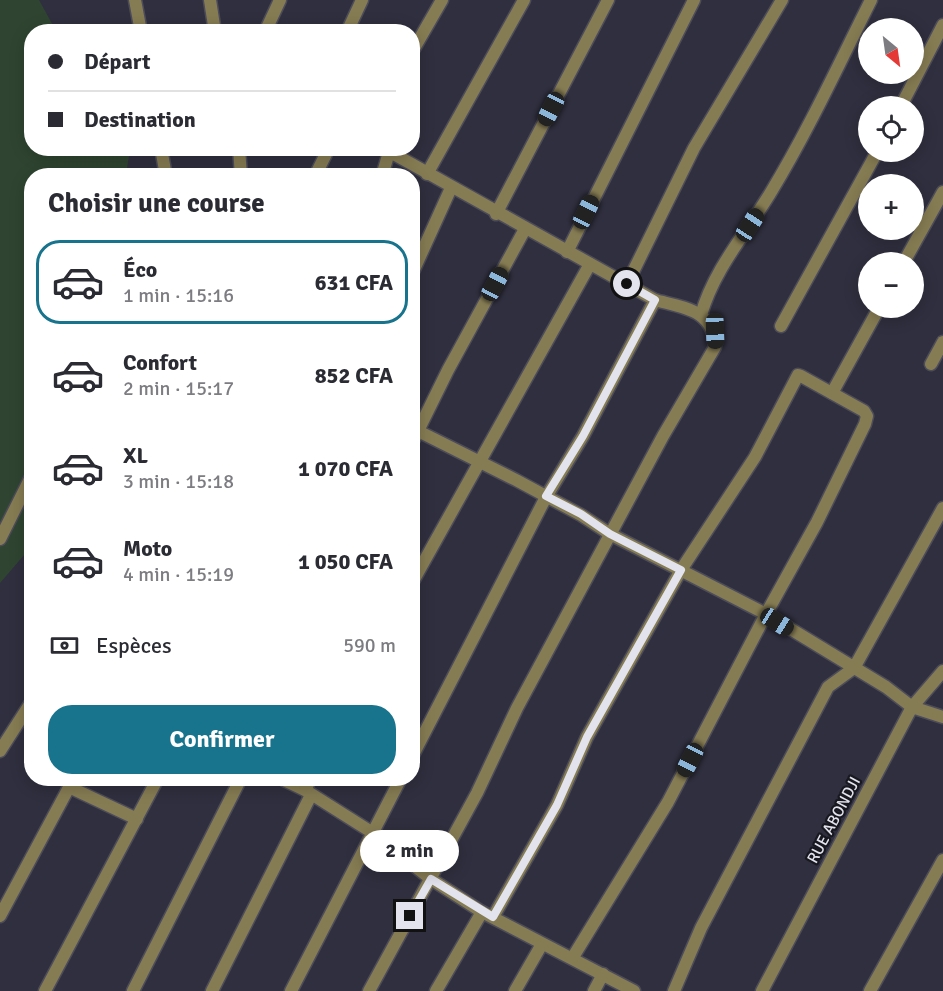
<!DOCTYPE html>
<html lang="fr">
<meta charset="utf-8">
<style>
:root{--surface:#fff;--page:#f7f7f7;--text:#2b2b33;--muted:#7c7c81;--line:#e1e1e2;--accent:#18738c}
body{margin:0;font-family:Signika,sans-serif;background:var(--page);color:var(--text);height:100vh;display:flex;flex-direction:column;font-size:22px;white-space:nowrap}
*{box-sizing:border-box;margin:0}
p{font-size:20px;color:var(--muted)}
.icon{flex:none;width:33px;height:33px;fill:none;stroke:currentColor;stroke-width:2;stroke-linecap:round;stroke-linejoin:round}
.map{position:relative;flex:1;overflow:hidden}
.drawer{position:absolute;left:24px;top:168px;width:396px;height:618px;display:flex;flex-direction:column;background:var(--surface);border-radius:24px;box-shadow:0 3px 15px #0003}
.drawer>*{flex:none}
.hud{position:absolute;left:24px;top:24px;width:396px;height:132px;border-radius:24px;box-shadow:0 3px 15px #0003;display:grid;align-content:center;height:132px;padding:0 24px;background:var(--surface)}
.needle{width:39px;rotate:151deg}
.buttons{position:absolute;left:858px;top:18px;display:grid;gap:12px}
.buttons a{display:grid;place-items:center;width:66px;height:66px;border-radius:50%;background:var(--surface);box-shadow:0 3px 15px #0003;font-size:30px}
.end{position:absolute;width:27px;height:27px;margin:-14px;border:8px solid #e3e3ee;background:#111;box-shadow:0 0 0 3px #111}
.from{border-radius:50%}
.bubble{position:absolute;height:42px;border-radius:21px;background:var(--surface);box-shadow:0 3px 15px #0003;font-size:20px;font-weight:700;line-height:42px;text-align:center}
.car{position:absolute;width:18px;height:36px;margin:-18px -9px;border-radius:8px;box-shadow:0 0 4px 2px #0007;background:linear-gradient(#222 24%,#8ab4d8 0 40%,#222 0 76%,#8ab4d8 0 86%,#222 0)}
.hud b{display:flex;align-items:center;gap:21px;height:57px;font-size:22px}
.hud b+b{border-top:2px solid var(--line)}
.hud i{width:15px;height:15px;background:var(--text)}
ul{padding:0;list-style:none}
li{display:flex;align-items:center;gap:18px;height:84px;margin:0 12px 9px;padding:0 12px;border:3px solid transparent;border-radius:24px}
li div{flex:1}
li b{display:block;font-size:22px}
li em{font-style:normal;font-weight:700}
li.current{border-color:var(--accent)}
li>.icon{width:54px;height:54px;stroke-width:1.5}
h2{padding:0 24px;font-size:27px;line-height:72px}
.pay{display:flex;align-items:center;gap:15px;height:66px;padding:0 24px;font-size:22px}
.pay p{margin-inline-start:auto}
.primary-button{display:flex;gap:12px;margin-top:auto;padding:12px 24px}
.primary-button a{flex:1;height:69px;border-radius:24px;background:var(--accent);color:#fff;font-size:24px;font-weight:700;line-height:69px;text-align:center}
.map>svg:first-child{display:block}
</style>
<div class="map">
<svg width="943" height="991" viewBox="0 0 943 991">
<rect width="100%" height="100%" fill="#302f3f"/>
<polygon fill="#2f4531" points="0,0 39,0 56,31 32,32 32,148 123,149 129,156 126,175 32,176 31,547 0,583"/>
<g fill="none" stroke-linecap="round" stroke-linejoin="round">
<defs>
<g id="minor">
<polyline points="135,0 141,32"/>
<polyline points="210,0 215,32"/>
<polyline points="265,32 280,0"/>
<polyline points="347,32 362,0"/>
<polyline points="412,52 442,0"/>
<polyline points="901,106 943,25"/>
<polyline points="161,148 166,176"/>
<polyline points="239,148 241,176"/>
<polyline points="427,174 524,0"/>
<polyline points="315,176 329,148"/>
<polyline points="382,176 389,152"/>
<polyline points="496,214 608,0"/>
<polyline points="567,252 694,0"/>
<polyline points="904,262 943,192"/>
<polyline points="412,274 451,188"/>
<polyline points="627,284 694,148 782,0"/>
<path d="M701,315C714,269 747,232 771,192C808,131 839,64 871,0"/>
<polyline points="781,326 877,152"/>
<polyline points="931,364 943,342"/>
<polyline points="832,393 879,308"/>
<polyline points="412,428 516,480 581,515 610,534 766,614 886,687 912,707 943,717"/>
<polyline points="412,443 448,370 525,229"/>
<polyline points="0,539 32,475"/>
<polyline points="412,583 590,264"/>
<polyline points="0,751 32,701"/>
<polyline points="412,757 546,497 583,436 655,300"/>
<polyline points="280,778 305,790 373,833 431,879 482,912 634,991"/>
<polyline points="69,787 137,819"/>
<polyline points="305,790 311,778"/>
<polyline points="0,916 74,778"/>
<polyline points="493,917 557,805 587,737 681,570 755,457 798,375 801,376 864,411 867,416 865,424 817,522 766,614 668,802 573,957"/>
<polyline points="45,991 158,778"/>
<polyline points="133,991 241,778"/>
<polyline points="212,991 311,795"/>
<polyline points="291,991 401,778"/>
<path d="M369,991L477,793L517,708L663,436L715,347C714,310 685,308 655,300L383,148"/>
<polyline points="436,991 482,912"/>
<polyline points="515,991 542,944"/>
<polyline points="594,991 603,974"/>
<polyline points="674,991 701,928 828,687 854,668 943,508"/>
<polyline points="762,991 912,707 943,671"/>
<polyline points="870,991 943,860"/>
</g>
</defs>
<use href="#minor" stroke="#4d4c5b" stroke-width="15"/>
<use href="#minor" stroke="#867c53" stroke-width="12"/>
</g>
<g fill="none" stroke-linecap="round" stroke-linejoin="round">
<polyline stroke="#e3e3ee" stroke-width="8" points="410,916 431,879 493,917 557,805 587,737 681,570 610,534 581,514 546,496 583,436 655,300 627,284"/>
</g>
<g text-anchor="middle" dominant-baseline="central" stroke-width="4.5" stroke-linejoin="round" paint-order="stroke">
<g font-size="16" fill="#e3e3ee" stroke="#181820">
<text transform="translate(834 820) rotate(-62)">RUE ABONDJI</text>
</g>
</g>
</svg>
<div class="buttons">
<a><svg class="needle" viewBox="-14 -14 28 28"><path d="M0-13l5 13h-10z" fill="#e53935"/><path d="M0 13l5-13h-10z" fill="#7c7c81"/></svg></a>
<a><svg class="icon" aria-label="locate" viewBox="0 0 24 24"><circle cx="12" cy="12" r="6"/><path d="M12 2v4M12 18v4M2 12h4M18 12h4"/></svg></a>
<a>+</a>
<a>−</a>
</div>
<i class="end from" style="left:627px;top:284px"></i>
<i class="end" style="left:410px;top:916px"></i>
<div class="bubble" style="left:360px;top:830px;width:99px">2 min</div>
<i class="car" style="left:551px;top:109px;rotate:207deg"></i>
<i class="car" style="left:586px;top:212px;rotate:26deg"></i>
<i class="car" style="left:750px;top:225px;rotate:33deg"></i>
<i class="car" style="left:495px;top:284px;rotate:28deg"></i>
<i class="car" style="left:715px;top:331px;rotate:178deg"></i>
<i class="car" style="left:777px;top:622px;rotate:122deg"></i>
<i class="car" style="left:690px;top:760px;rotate:207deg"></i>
<div class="hud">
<b><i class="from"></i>Départ</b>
<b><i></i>Destination</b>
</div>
<section class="drawer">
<h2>Choisir une course</h2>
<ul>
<li class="current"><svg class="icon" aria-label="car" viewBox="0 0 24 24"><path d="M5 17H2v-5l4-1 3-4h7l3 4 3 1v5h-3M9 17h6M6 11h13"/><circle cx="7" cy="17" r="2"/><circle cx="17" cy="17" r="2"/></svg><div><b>Éco</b><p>1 min · 15:16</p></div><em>631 CFA</em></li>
<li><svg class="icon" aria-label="car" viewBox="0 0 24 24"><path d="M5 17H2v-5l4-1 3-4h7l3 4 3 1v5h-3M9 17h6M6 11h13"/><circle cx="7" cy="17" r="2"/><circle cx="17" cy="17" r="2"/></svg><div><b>Confort</b><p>2 min · 15:17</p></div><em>852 CFA</em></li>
<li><svg class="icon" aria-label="car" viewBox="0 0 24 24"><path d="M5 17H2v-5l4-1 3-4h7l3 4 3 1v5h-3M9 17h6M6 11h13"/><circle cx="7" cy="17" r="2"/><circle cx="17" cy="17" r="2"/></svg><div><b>XL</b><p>3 min · 15:18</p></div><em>1 070 CFA</em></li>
<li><svg class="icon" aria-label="car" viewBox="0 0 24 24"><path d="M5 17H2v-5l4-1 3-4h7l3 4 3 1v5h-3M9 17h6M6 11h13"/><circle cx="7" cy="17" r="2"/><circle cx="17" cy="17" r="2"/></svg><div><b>Moto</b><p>4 min · 15:19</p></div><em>1 050 CFA</em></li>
</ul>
<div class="pay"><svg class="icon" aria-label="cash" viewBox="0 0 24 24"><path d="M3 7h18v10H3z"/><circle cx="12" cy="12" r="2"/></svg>Espèces<p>590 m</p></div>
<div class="primary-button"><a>Confirmer</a></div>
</section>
</div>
